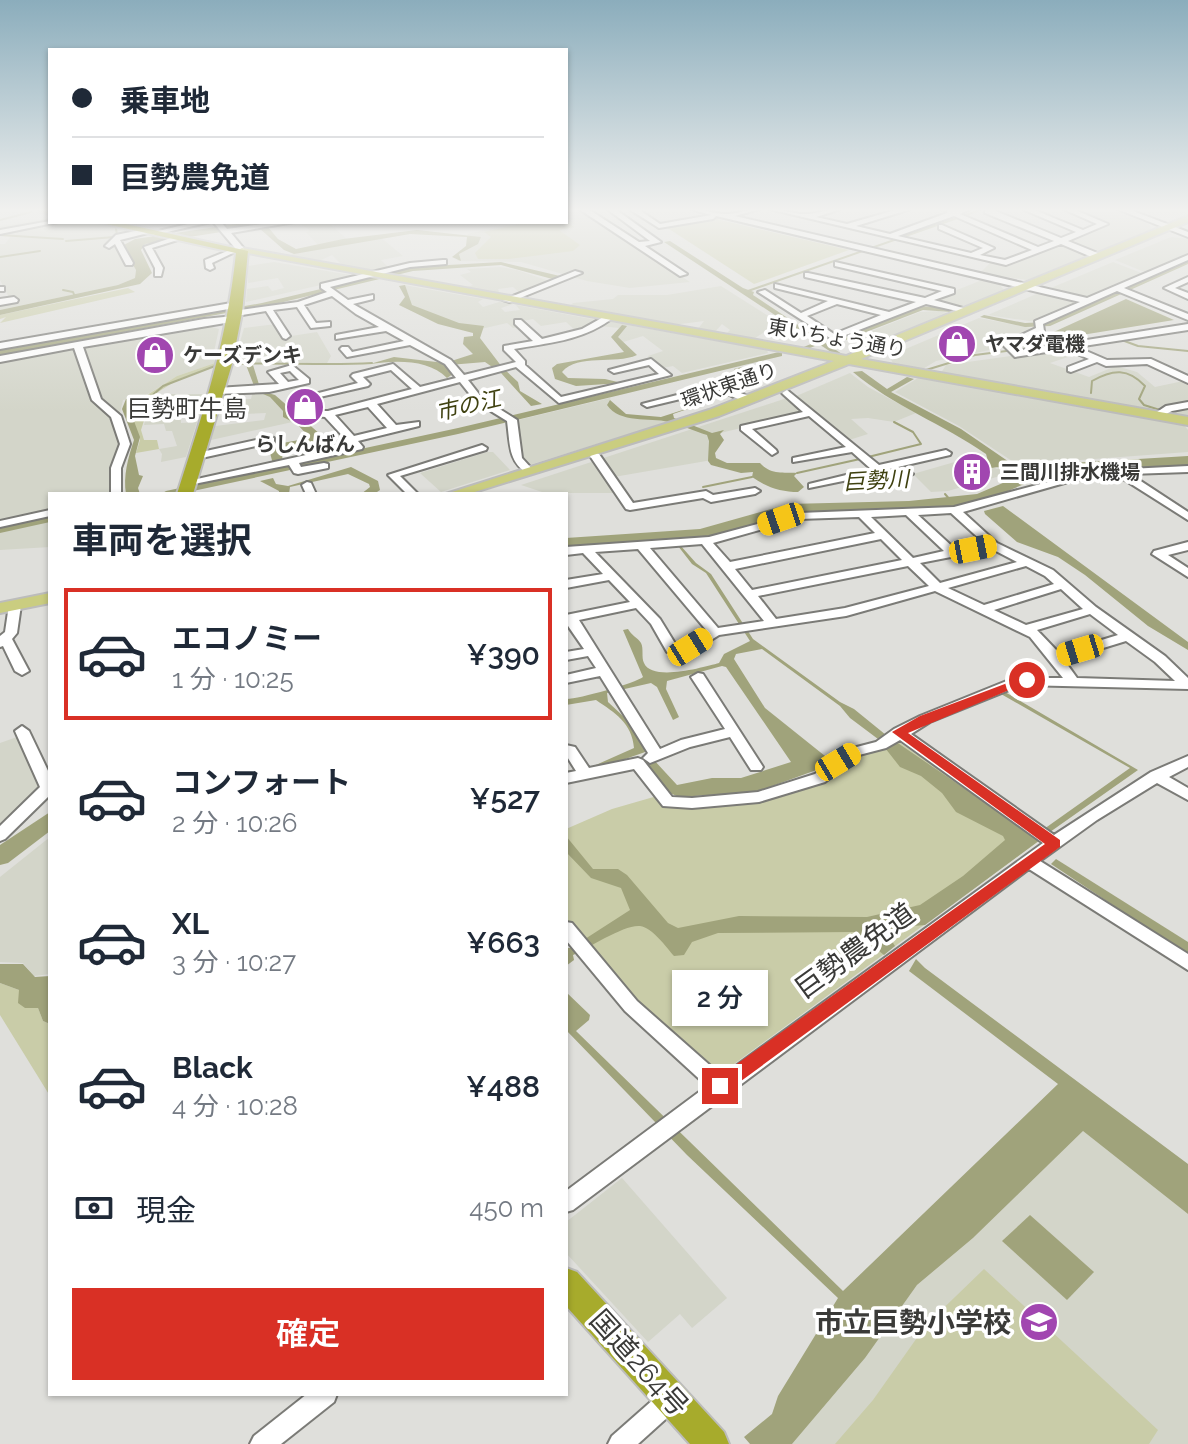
<!DOCTYPE html>
<html lang="ja">
<meta charset="utf-8">
<style>
:root{--surface:#fff;--page:#f6f6f7;--text:#1f2937;--muted:#747a83;--line:#e0e1e3;--accent:#d93025}
body{margin:0;font-family:Raleway,"Noto Sans JP",sans-serif;background:var(--page);color:var(--text);height:100vh;display:flex;flex-direction:column;font-size:30px;white-space:nowrap}
*{box-sizing:border-box;margin:0}
p{font-size:26px;color:var(--muted)}
.icon{flex:none;width:44px;height:44px;fill:none;stroke:currentColor;stroke-width:2;stroke-linecap:round;stroke-linejoin:round}
.map{position:relative;flex:1;overflow:hidden}
.panel{position:absolute;left:48px;top:492px;width:520px;height:904px;display:flex;flex-direction:column;background:var(--surface);border-radius:0px;box-shadow:0 2px 6px #0004}
.panel>*{flex:none}
.hud{position:absolute;left:48px;top:48px;width:520px;height:176px;border-radius:0px;box-shadow:0 2px 6px #0004;display:grid;align-content:center;height:176px;padding:0 24px;background:var(--surface)}
.end{position:absolute;width:36px;height:36px;margin:-18px;border:10px solid #d93025;background:#fff;box-shadow:0 0 0 4px #fff}
.from{border-radius:50%}
.bubble{position:absolute;height:56px;border-radius:0px;background:var(--surface);box-shadow:0 2px 6px #0004;font-size:26px;font-weight:600;line-height:56px;text-align:center}
.car{position:absolute;width:24px;height:48px;margin:-24px -12px;border-radius:10px;box-shadow:0 0 6px 2px #0007;background:linear-gradient(#f5c518 24%,#345 0 40%,#f5c518 0 76%,#345 0 86%,#f5c518 0)}
.hud b{display:flex;align-items:center;gap:28px;height:76px;font-size:30px}
.hud b+b{border-top:2px solid var(--line)}
.hud i{width:20px;height:20px;background:var(--text)}
ul{padding:0;list-style:none}
li{display:flex;align-items:center;gap:24px;height:132px;margin:0 16px 12px;padding:0 8px;border:4px solid transparent;border-radius:0px}
li div{flex:1}
li b{display:block;font-size:30px}
li em{font-style:normal;font-weight:600}
li.selected{border-color:var(--accent)}
li>.icon{width:72px;height:72px;stroke-width:1.5}
h2{padding:0 24px;font-size:36px;line-height:96px}
.pay{display:flex;align-items:center;gap:20px;height:88px;padding:0 24px;font-size:30px}
.pay p{margin-inline-start:auto}
.cta{display:flex;gap:16px;margin-top:auto;padding:16px 24px}
.cta a{flex:1;height:92px;border-radius:0px;background:var(--accent);color:#fff;font-size:32px;font-weight:600;line-height:92px;text-align:center}
.map>svg:first-child{display:block}
</style>
<div class="map">
<svg width="1188" height="1444" viewBox="0 0 1188 1444">
<rect width="100%" height="100%" fill="#dfdfdb"/>
<g fill="#d3d5c9">
<polygon points="580,209 690,282 630,288 587,281 521,262 458,261 454,256 475,240 467,234 521,222 566,222 566,212"/>
<polygon points="1069,209 1111,209 1149,224 1151,229 1094,253 1066,241 1106,224"/>
<polygon points="50,218 50,222 87,222 139,233 113,242 123,243 122,247 136,270 135,278 118,285 0,310 0,303 11,301 0,280 0,244 5,244 11,236 0,235 0,226"/>
<polygon points="297,222 328,222 350,242 379,236 403,256 381,260 389,268 372,272 337,266 341,264 332,255 317,262 286,256 320,247 306,232 310,231 307,228"/>
<polygon points="1171,237 1188,239 1188,256 1147,273 1115,260"/>
<polygon points="1059,243 1088,255 1027,280 980,273 992,261 1007,264"/>
<polygon points="274,262 356,276 356,277 246,302 247,289 268,286 272,291 284,288 278,278 248,283 248,266"/>
<polygon points="1113,262 1144,274 1086,299 1046,290"/>
<polygon points="500,267 517,270 552,282 520,293 513,287 498,289 500,295 464,288 473,285 460,275 471,272 467,269"/>
<polygon points="982,280 999,284 1004,290 959,308 927,302"/>
<polygon points="404,285 483,299 478,302 483,307 499,302 513,304 501,308 505,312 520,310 516,305 602,321 578,333 566,322 541,326 533,319 517,322 521,327 513,328 507,323 481,329 443,323 405,306 408,293"/>
<polygon points="721,286 784,326 769,329 752,340 725,335 730,330 722,324 714,333 697,330 704,321 673,325 569,307 573,303 613,299 618,295 667,295"/>
<polygon points="1041,292 1083,301 1036,322 988,315"/>
<polygon points="938,311 948,313 871,345 854,338 920,312"/>
<polygon points="979,318 1037,329 990,350 936,361 921,370 894,365 889,356"/>
<polygon points="606,321 767,350 768,353 682,373 673,366 662,368 652,361 648,356 663,351 643,336 620,343 614,336 619,328 600,326"/>
<polygon points="276,324 285,337 317,332 331,356 326,365 298,362 234,363 244,328"/>
<polygon points="206,325 219,329 213,356 215,363 177,376 146,395 123,400 120,413 130,441 121,468 123,494 50,494 50,547 0,550 0,362"/>
<polygon points="1069,348 1080,353 1050,363 1089,377 1116,366 1137,372 1155,387 1188,380 1188,418 941,373 946,365"/>
<polygon points="850,373 868,387 916,413 894,422 868,418 851,419 868,434 846,441 794,397"/>
<polygon points="918,378 1183,424 1188,430 1188,452 1040,463 1012,461 959,426 895,392"/>
<polygon points="253,391 274,397 297,421 211,440 215,426 264,420 266,413 218,415 223,400 251,399"/>
<polygon points="157,394 206,394 200,415 181,416 181,423 197,422 186,457 161,462 162,454 159,449 177,446 172,431 166,431 164,424 144,425 148,408 142,404"/>
<polygon points="790,397 807,412 712,435 712,460 608,478 617,493 545,493 521,485"/>
<polygon points="610,398 612,409 628,416 671,421 526,466 520,460 514,421"/>
<polygon points="487,452 493,452 510,470 441,492 420,473"/>
<polygon points="972,457 997,469 1015,466 1021,470 948,491 931,492 913,474"/>
<polygon points="17,737 41,786 0,827 0,743"/>
<polygon points="50,837 50,974 34,976 23,963 0,962 0,877"/>
<polygon points="1083,1131 1188,1214 1188,1444 792,1444 860,1364 917,1285 973,1238"/>
<polygon points="622,1178 727,1298 692,1328 680,1314 648,1342 566,1253 566,1222"/>
</g>
<g fill="#c9cca8">
<polygon points="712,218 849,250 754,284 666,227"/>
<polygon points="566,221 574,227 559,230 580,245 573,251 509,259 478,259 475,253 491,237 484,232 529,222"/>
<polygon points="128,288 135,292 0,323 6,317 0,319 0,315"/>
<polygon points="215,363 215,366 179,379 145,400 142,405 148,408 141,430 144,440 157,440 159,449 136,453 140,440 129,408 133,398 147,395 177,376"/>
<polygon points="899,742 1040,840 715,1078 635,1005 566,923 566,829 612,809 657,796 666,806 695,808 765,799 852,758"/>
<polygon points="0,983 19,990 25,1008 38,1008 43,1021 50,1024 50,1096 0,1015"/>
<polygon points="984,1269 1158,1430 1149,1444 835,1444 873,1400 926,1325"/>
</g>
<g fill="#a0a37b">
<polygon points="250,222 284,222 145,244 141,250 152,273 140,284 0,315 0,310 118,285 135,278 136,270 122,246 135,239"/>
<polygon points="268,227 278,239 296,249 343,239 417,230 481,237 478,244 459,254 461,261 452,257 466,246 467,237 410,234 294,254 284,250 259,228"/>
<polygon points="670,241 743,288 754,292 753,295 842,354 834,354 664,242"/>
<polygon points="501,262 564,277 556,280 501,265 413,271 275,304 0,355 0,349 262,303 413,267"/>
<path d="M405,285L412,305L459,323L484,326L480,338L502,367L518,382L520,391L542,404L531,406L501,373L485,362L449,365L453,374L447,378C429,359 395,360 370,364L394,357L445,363L473,354L463,344L464,337L473,336V333L438,324L399,305L405,297L399,286Z"/>
<polygon points="1126,299 1174,320 1051,340 1045,336"/>
<path d="M622,325L627,326L618,337L637,355C615,365 578,353 562,372L568,378L605,379L622,383L576,386L555,379L552,368L557,364L624,352L611,337Z"/>
<polygon points="246,365 253,365 261,391 275,395 328,441 283,450 282,461 273,464 270,453 277,444 310,438 297,424 283,417 283,411 270,397 256,391"/>
<path d="M742,367L746,369L745,379L738,382L737,392L673,414L674,418L712,433L724,430L720,434L724,440L715,453L716,458L727,463H760C771,475 782,472 797,473L794,476L804,487L798,492C782,492 766,487 752,477L753,472L741,473L711,465L708,461L709,441L707,435C694,431 682,425 669,422C649,417 620,424 607,405L610,400L626,414L661,417L729,395L739,374L734,369Z"/>
<path d="M862,371L887,389L907,377L914,379L891,392L961,429L1015,466C1004,469 996,465 985,470L977,466L988,461L986,454C943,424 893,406 853,372Z"/>
<path d="M133,398L129,408L140,437L135,456L139,475L143,476L138,488L140,494H126C123,476 128,458 134,440L122,409L126,399Z"/>
<polygon points="351,467 378,481 380,490 374,494 361,494 370,487 369,484 348,474 290,487 289,494 279,494 279,491 260,481 273,478 276,484 288,486"/>
<polygon points="1003,506 1188,642 1188,650 1148,626 1085,575 1058,557 1017,542 985,514 984,511"/>
<path d="M680,545L696,563L711,574L753,639L840,702L854,709L886,735L1040,840L925,925L901,927L888,935L895,946L884,955L855,932L718,933L692,942L684,955L674,956C666,947 653,928 640,926C625,924 588,948 573,955L574,960L566,966V948H571L630,910L621,888L591,878L566,852V836L593,869H618L627,875L668,923L678,928L739,916L867,917L920,905L963,876L1005,840L1003,836L956,812L942,793L921,776L900,767L878,739L850,718L840,706L762,649L736,654L734,659L765,708L825,756L822,768L756,792L679,797L663,790L645,763L653,759L677,785L712,778H741L791,762L726,667L722,666L667,681L666,689L679,717L673,720L657,687L651,683L607,693L608,702L639,731L648,751L597,769L566,775V771L589,768L634,748C632,723 615,713 596,700L566,705V699C575,700 636,683 643,677L623,630L628,629C631,635 638,638 641,643C644,649 641,657 644,663C652,682 704,667 719,663L724,654L750,641L706,573L692,564L678,546Z"/>
<polygon points="1005,692 1138,770 1050,832 1044,829 1130,768 1001,694"/>
<polygon points="1056,859 1188,942 1188,955 1051,864"/>
<polygon points="916,959 925,968 1188,1164 1188,1214 1083,1131 973,1238 917,1285 865,1358 792,1444 750,1444 744,1437 772,1414 778,1396 838,1298 687,1155 566,1030 566,992 590,1015 589,1020 576,1031 843,1291 1058,1084 909,971"/>
<polygon points="0,964 23,964 35,977 50,976 50,1024 43,1021 38,1008 25,1008 18,1003 19,990 0,983"/>
<polygon points="1030,1215 1094,1272 1067,1300 1002,1241"/>
</g>
<g fill="none" stroke-linecap="round" stroke-linejoin="round">
<g stroke="#a0a37b" stroke-width="2">
<polyline points="939,209 949,214"/>
<polyline points="0,220 31,212"/>
<polyline points="0,235 63,239"/>
<polyline points="66,241 114,237 117,235 116,229"/>
<polyline points="0,257 40,251"/>
<polyline points="63,290 73,292 75,297"/>
<polyline points="748,291 983,209"/>
<polyline points="1176,326 1188,324"/>
<polyline points="1119,339 1138,346 1188,351"/>
<path d="M233,364C280,362 325,366 372,363"/>
<polyline points="926,370 975,355 1062,344"/>
<path d="M1091,393L1092,381C1113,369 1128,368 1145,386L1139,399L1144,405L1163,411"/>
<polyline points="139,407 163,386 215,366"/>
<polyline points="868,457 921,444 913,432 894,422"/>
<polyline points="797,473 860,459"/>
<polyline points="703,487 752,477"/>
<polyline points="945,494 951,501"/>
</g>
<g fill="#a0a37b" fill-rule="evenodd">
<polygon points="1188,259 1188,264 1050,326 1025,327 980,317 984,315 1025,323 1046,322"/>
<polygon points="919,306 951,308 955,310 951,312 923,310 843,341 836,339"/>
<polygon points="811,344 815,346 805,350 801,348"/>
<polygon points="779,352 782,352 782,356 458,434 179,494 161,494 166,491 458,428"/>
<polygon points="50,516 50,522 0,533 0,527"/>
</g>
<g fill="#a0a37b" fill-rule="evenodd">
<polygon points="1188,456 1188,466 1071,473 1029,482 980,503 909,511 790,514 701,539 566,548 566,538 700,529 789,504 909,501 977,494 1019,476 1071,463"/>
<polygon points="50,812 50,831 8,863 0,865 0,845"/>
</g>
<defs>
<g id="minor">
<polygon points="579,209 588,209 639,242 650,241 607,209 615,209 661,242 645,246 687,274 680,276"/>
<path d="M629,209H638L660,224L711,215L691,209C703,209 714,214 726,214C737,214 748,209 760,209L735,216L1087,298L1188,255V260L1124,288L1188,314V320L1117,291L1043,324L1044,331L1012,345L1017,351L1188,324V330L1077,347L1107,360L1151,359L1188,376V383L1147,364L1106,366L1097,362L1071,372L1068,371V367L1089,359L1066,349L1015,357L1002,344L1036,328L1035,321L1080,302L716,216L713,219L659,228Z"/>
<path d="M769,209C782,209 796,215 808,214C820,213 830,209 841,209L816,217L847,224L899,209H911L856,226L890,234L947,213V210L970,209L960,214L1038,247L1054,241L985,213V209H991L1061,238L1076,232L1022,209H1032L1083,230L1097,224L1063,209H1073L1108,224L1068,241L1100,254V258H1094L1061,244L1006,265ZM954,216L1032,250L1005,260L980,255L994,248L942,225H939V229L983,248L971,253L898,236Z"/>
<polygon points="1117,209 1128,209 1188,232 1188,237"/>
<polygon points="50,221 58,222 0,234 0,230"/>
<polygon points="196,222 211,222 154,235 150,233"/>
<polygon points="213,222 221,222 227,229 276,222 295,222 231,233 246,251 242,253 237,251 212,263 214,268 210,270 206,268 205,260 235,248"/>
<polygon points="145,229 148,229 148,233 120,240 133,263 132,265 126,265 115,244 109,248 105,246 116,235"/>
<polygon points="177,236 184,238 152,248 163,268 161,276 155,276 155,268 144,247"/>
<path d="M443,260H446V264L410,267L330,287L348,300L373,295V299L353,304L451,360L464,375L516,362L504,350V346L533,341L515,324V320H521L542,339L582,329L607,315L611,318L610,320C581,341 547,343 514,349L525,361V365L561,397L659,374L649,365L614,373L609,370L651,359L671,375L559,403L516,367L468,380L482,398L517,420L522,458L533,470L528,473C508,463 510,442 507,421L476,402L460,382L377,404L396,425L419,422V426L358,441L363,447L362,449L299,463L301,467L324,463L328,464V468L298,474L294,473L289,465L184,486V482L188,481L351,445L325,417L316,416L299,398L358,383L351,376L353,374L393,364L420,387L456,378L445,364L410,345L347,357L340,349L342,347H348L352,352L404,341L386,331L336,339V335L379,327L356,314L332,296L304,305L316,323L330,322V326L311,328L297,307L273,310L290,336L286,339L283,338L266,311L236,316L233,315V311L298,302L327,292L321,288V284L410,263ZM391,370L412,389L328,411H323L311,399L368,386L370,384L363,377ZM368,407L387,428L354,436L335,415Z"/>
<path d="M835,262L954,289V293L934,300L970,310L966,313L926,304L833,340L758,292L765,290L801,313L828,301L775,288V284L889,312L916,302L805,277V273H808L925,298L942,291L835,266ZM837,304L881,315L834,334L807,316Z"/>
<polygon points="575,271 582,273 510,302 503,300"/>
<polygon points="1188,277 1188,282 1175,288 1188,293 1188,299 1164,288"/>
<rect x="0" y="287" width="4" height="4"/>
<polygon points="14,297 18,300 17,302 0,305 0,299"/>
<polygon points="237,302 240,303 240,307 0,349 0,343"/>
<polygon points="234,316 238,319 237,321 83,347 101,399 121,416 130,444 121,468 121,494 111,494 111,468 120,444 111,417 92,400 74,348 0,362 0,356 204,319"/>
<path d="M292,365L309,379V383L269,392L217,394L212,391L217,388L279,384L268,372ZM290,371L299,380L288,382L280,373Z"/>
<path d="M724,383L733,390L756,399C747,404 729,397 722,389L647,407L642,404Z"/>
<polygon points="787,390 879,465 946,450 951,453 950,455 885,470 892,475 908,471 913,474 890,482 877,474 809,488 809,484 871,469 852,452 793,462 793,458 846,447 809,416 752,429 776,450 777,452 772,455 741,430 741,426 803,412 784,395 782,393"/>
<polygon points="1188,402 1188,408 1172,411 1156,419 1151,416 1166,406"/>
<polygon points="270,437 274,438 274,442 197,459 192,456 197,453"/>
<polygon points="482,445 487,448 486,450 400,476 418,494 407,494 388,475"/>
<polygon points="595,453 599,454 633,503 706,491 713,495 755,488 760,491 755,494 711,502 703,498 630,510 626,509 590,456"/>
<path d="M1188,466V472L1130,474L1188,512V520L1117,475L1075,480L963,512L997,543L1053,570L1096,607L1165,656L1188,678V689L1021,685L930,722L911,734L1054,835L1151,772L1188,756V767L1169,777L1188,788V800L1157,783L1097,820L1040,861L1188,954V970L1029,869L573,1210L566,1212V1191L707,1086L625,1011L566,940V922L572,923L637,1001L722,1076L1043,843L900,740L886,748L859,755L825,782L759,802L692,808L663,806L634,769L566,783V773L576,771L566,755V745L575,747L589,768L638,758L643,760L672,797L692,798L758,792L815,774L849,749L876,742L894,729L920,716L1014,678H1063L1030,637L935,591L846,616L719,635L695,650L667,652L651,624L636,608L579,620L660,749L681,740L725,729L691,677L698,673L703,674L763,767L761,770H751L730,737L690,747L650,763L643,758L648,753L600,676L566,683V675L596,668L588,656L566,660V652L584,649L566,623V615L630,602L609,580L566,588V580L603,574L583,553L566,555V547L709,537L799,513L954,507L1089,471ZM951,513L984,543L955,549L918,515ZM906,515L944,551L913,558L871,517ZM859,517L875,533L730,562L713,543L799,519ZM881,539L902,560L752,590L735,569ZM702,544L764,621L718,628L650,548ZM638,549L707,631L687,643L676,645L660,619L595,552ZM992,549L1017,562L940,583L920,563ZM908,566L929,586L845,608L776,619L758,596ZM1026,566L1045,576L1054,584L984,605L948,588ZM1061,589L1083,609L1026,625L994,610ZM1090,614L1118,635L1059,653L1037,630ZM1126,641L1155,662L1175,681L1077,678L1064,660Z"/>
<polygon points="307,482 311,483 316,494 306,494 302,485"/>
<polygon points="50,510 50,516 0,527 0,521"/>
<polygon points="1188,542 1188,550 1168,555 1188,568 1188,577 1152,554 1154,551"/>
<polygon points="15,601 21,605 17,633 12,639 29,671 22,675 15,671 3,646 0,647 0,636 5,632 9,605"/>
<polygon points="22,726 29,731 50,775 50,795 5,839 0,841 0,826 40,787 15,731"/>
<polygon points="671,1388 679,1391 682,1399 679,1407 638,1444 608,1444 612,1436 663,1391"/>
<polygon points="307,1394 337,1394 334,1402 281,1444 250,1444 254,1436"/>
</g>
<g id="major">
<polygon points="1188,216 1188,222 861,359 1188,417 1188,425 849,364 719,416 468,494 446,494 709,410 834,361 237,251 242,248 846,356"/>
<polygon points="50,593 50,603 0,613 0,603"/>
</g>
<g id="highway">
<polygon points="37,209 50,209 50,214 38,211"/>
<path d="M97,222H117L248,251L242,313L232,364L193,494H177C204,410 227,341 236,253Z"/>
<polygon points="566,1268 577,1272 724,1432 729,1444 690,1444 566,1306"/>
</g>
</defs>
<use href="#minor" stroke="#7b7b77" stroke-width="4"/>
<use href="#major" stroke="#bcbcbb" stroke-width="4"/>
<use href="#highway" stroke="#bcbcbb" stroke-width="4"/>
<use href="#minor" fill="#fff" fill-rule="evenodd"/>
<use href="#major" fill="#cacd80" fill-rule="evenodd"/>
<use href="#highway" fill="#a7ab2c" fill-rule="evenodd"/>
</g>
<linearGradient id="sky" x2="0" y2="1"><stop stop-color="#8badbc"/><stop offset="0.51" stop-color="#f1f1ef"/><stop offset="1" stop-color="#f1f1ef" stop-opacity="0"/></linearGradient>
<rect width="1188" height="412" fill="url(#sky)"/>
<polygon fill="#d93025" points="1023,677 1033,680 908,733 1060,840 1060,847 726,1092 713,1092 711,1086 713,1081 1045,844 892,732 920,716"/>
<defs>
<symbol id="shop-disc" viewBox="-11 -11 22 22"><circle r="9.5" fill="#a146b0" stroke="#fff"/><path d="M-5-2.5h2.3a2.7 3.5 0 0 1 5.4 0H5L5.5 6h-11ZM-1.5-2.5h3a1.5 2.3 0 0 0-3 0Z" fill="#fff"/></symbol>
<symbol id="building-disc" viewBox="-11 -11 22 22"><circle r="9.5" fill="#a146b0" stroke="#fff"/><path d="M-4-6H4V6H1V3H-1V6H-4ZM-2.5-4.3h1.7v1.8h-1.7ZM.8-4.3h1.7v1.8H.8ZM-2.5-1h1.7V.8h-1.7ZM.8-1h1.7V.8H.8Z" fill="#fff"/></symbol>
<symbol id="school-disc" viewBox="-11 -11 22 22"><circle r="9.5" fill="#a146b0" stroke="#fff"/><path d="M0-5L7-2L0 1L-7-2ZM-4 1L0 2.5L4 1V4Q0 6-4 4Z" fill="#fff"/></symbol>
</defs>
<g fill-rule="evenodd">
<use href="#shop-disc" x="935" y="322" width="44" height="44"/>
<use href="#shop-disc" x="133" y="333" width="44" height="44"/>
<use href="#shop-disc" x="283" y="385" width="44" height="44"/>
<use href="#building-disc" x="950" y="450" width="44" height="44"/>
<use href="#school-disc" x="1017" y="1300" width="44" height="44"/>
</g>
<g text-anchor="middle" dominant-baseline="central" stroke-width="7" stroke-linejoin="round" paint-order="stroke">
<g font-size="20" fill="#3a3a38" stroke="#fff">
<text transform="translate(837 338) rotate(10)">東いちょう通り</text>
<text transform="translate(729 385) rotate(-19)">環状東通り</text>
</g>
<g font-size="20" font-weight="bold" fill="#3a3a38" stroke="#fff" text-anchor="start">
<text x="985" y="344">ヤマダ電機</text>
<text x="183" y="355">ケーズデンキ</text>
<text x="305" y="444" text-anchor="middle">らしんばん</text>
<text x="1000" y="472">三間川排水機場</text>
</g>
<g font-size="22" font-style="italic" fill="#3f4110" stroke="#fff">
<text transform="translate(468 405) rotate(-13)">市の江</text>
<text transform="translate(876 480) rotate(-3)">巨勢川</text>
</g>
<g font-size="24" fill="#3a3a38" stroke="#fff">
<text x="187" y="408">巨勢町牛島</text>
</g>
<g font-size="28" fill="#3a3a38" stroke="#fff">
<text transform="translate(855 951) rotate(-36)">巨勢農免道</text>
<text transform="translate(639 1363) rotate(48)">国道264号</text>
</g>
<g font-size="28" font-weight="bold" fill="#3a3a38" stroke="#fff" text-anchor="end">
<text x="1011" y="1322">市立巨勢小学校</text>
</g>
</g>
</svg>
<i class="end from" style="left:1027px;top:680px"></i>
<i class="end" style="left:720px;top:1086px"></i>
<div class="bubble" style="left:672px;top:970px;width:96px">2 分</div>
<i class="car" style="left:781px;top:519px;rotate:251deg"></i>
<i class="car" style="left:973px;top:549px;rotate:79deg"></i>
<i class="car" style="left:690px;top:647px;rotate:58deg"></i>
<i class="car" style="left:1080px;top:650px;rotate:253deg"></i>
<i class="car" style="left:838px;top:762px;rotate:59deg"></i>
<div class="hud">
<b><i class="from"></i>乗車地</b>
<b><i></i>巨勢農免道</b>
</div>
<section class="panel">
<h2>車両を選択</h2>
<ul>
<li class="selected"><svg class="icon" aria-label="car" viewBox="0 0 24 24"><path d="M5 17H2v-5l4-1 3-4h7l3 4 3 1v5h-3M9 17h6M6 11h13"/><circle cx="7" cy="17" r="2"/><circle cx="17" cy="17" r="2"/></svg><div><b>エコノミー</b><p>1 分 · 10:25</p></div><em>¥390</em></li>
<li><svg class="icon" aria-label="car" viewBox="0 0 24 24"><path d="M5 17H2v-5l4-1 3-4h7l3 4 3 1v5h-3M9 17h6M6 11h13"/><circle cx="7" cy="17" r="2"/><circle cx="17" cy="17" r="2"/></svg><div><b>コンフォート</b><p>2 分 · 10:26</p></div><em>¥527</em></li>
<li><svg class="icon" aria-label="car" viewBox="0 0 24 24"><path d="M5 17H2v-5l4-1 3-4h7l3 4 3 1v5h-3M9 17h6M6 11h13"/><circle cx="7" cy="17" r="2"/><circle cx="17" cy="17" r="2"/></svg><div><b>XL</b><p>3 分 · 10:27</p></div><em>¥663</em></li>
<li><svg class="icon" aria-label="car" viewBox="0 0 24 24"><path d="M5 17H2v-5l4-1 3-4h7l3 4 3 1v5h-3M9 17h6M6 11h13"/><circle cx="7" cy="17" r="2"/><circle cx="17" cy="17" r="2"/></svg><div><b>Black</b><p>4 分 · 10:28</p></div><em>¥488</em></li>
</ul>
<div class="pay"><svg class="icon" aria-label="cash" viewBox="0 0 24 24"><path d="M3 7h18v10H3z"/><circle cx="12" cy="12" r="2"/></svg>現金<p>450 m</p></div>
<div class="cta"><a>確定</a></div>
</section>
</div>
